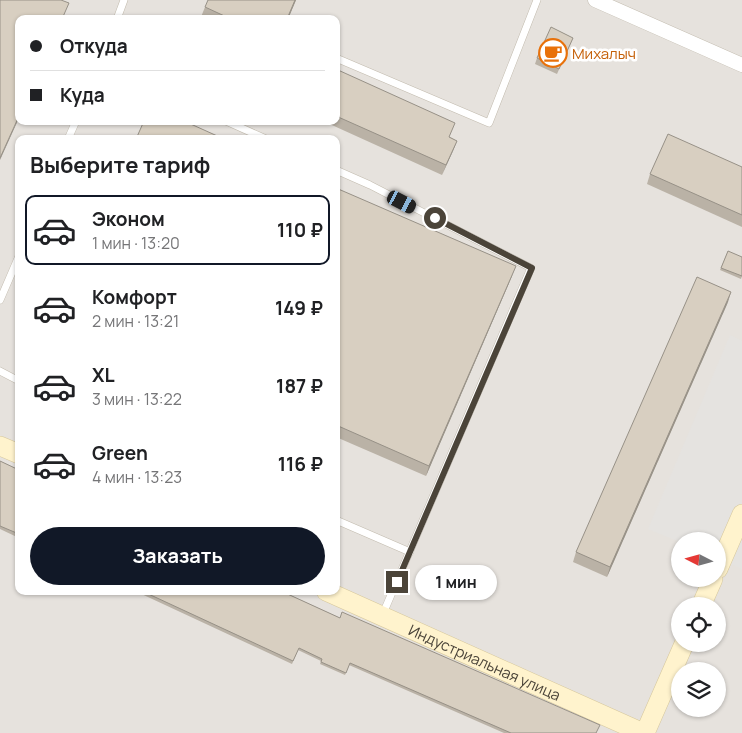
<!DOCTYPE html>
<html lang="ru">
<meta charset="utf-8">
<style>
:root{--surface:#fff;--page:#f6f6f6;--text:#202124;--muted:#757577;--line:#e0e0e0;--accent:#111827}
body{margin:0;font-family:Manrope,sans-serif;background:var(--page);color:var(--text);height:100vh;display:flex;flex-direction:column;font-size:19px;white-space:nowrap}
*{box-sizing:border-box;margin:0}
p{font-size:16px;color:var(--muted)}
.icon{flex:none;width:28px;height:28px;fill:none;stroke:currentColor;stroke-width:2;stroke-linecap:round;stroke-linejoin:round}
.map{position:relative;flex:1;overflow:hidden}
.panel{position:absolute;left:15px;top:135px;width:325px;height:460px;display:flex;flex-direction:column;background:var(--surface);border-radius:10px;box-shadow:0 1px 4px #0004}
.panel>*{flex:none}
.hud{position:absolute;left:15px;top:15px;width:325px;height:110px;border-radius:10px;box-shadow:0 1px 4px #0004;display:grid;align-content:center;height:110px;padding:0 15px;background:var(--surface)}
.needle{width:32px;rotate:276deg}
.fabs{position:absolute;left:671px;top:532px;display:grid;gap:10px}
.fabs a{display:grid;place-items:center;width:55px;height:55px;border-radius:50%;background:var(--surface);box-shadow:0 1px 4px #0004;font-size:25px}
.end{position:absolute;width:22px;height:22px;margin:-11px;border:6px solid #4b4439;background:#fff;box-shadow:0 0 0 2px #fff}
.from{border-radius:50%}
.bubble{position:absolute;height:35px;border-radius:18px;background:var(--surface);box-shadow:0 1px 4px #0004;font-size:16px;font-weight:700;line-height:35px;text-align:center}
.car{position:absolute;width:15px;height:30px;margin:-15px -8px;border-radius:6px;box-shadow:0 0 4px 1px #0007;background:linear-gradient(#222 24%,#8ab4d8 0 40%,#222 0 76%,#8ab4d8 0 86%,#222 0)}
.hud b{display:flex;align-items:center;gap:18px;height:48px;font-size:19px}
.hud b+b{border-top:1px solid var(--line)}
.hud i{width:12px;height:12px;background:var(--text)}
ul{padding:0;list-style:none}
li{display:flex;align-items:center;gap:15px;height:70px;margin:0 10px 8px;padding:0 5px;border:2px solid transparent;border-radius:10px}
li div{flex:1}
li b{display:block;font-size:19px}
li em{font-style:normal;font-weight:700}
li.selected{border-color:var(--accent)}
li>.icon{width:45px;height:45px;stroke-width:1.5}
h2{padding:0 15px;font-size:22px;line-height:60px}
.cta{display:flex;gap:10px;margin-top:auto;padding:10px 15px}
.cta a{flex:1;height:58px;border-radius:30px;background:var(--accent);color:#fff;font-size:20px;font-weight:700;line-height:58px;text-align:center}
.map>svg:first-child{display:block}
</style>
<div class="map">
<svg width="742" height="733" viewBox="0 0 742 733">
<rect width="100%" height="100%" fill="#f6f3ec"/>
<path fill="#e6e2dd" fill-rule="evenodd" d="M0,0H742V733H0ZM19,19H336V121H19ZM19,139H336V591H19ZM680,541H718V579H680ZM680,606H718V644H680ZM680,671H718V709H680Z"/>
<polygon fill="#e5e3e0" points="730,335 742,341 742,569 718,558 718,541 680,541 680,542 648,529"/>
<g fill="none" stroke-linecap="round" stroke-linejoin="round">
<defs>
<g id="lane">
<polyline points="117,19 124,0"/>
<polyline points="336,58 489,123 537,0"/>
<polyline points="226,121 266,139"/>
<polyline points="68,139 76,121"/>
<polyline points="336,170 370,185 531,268 382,616"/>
<polyline points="0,300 19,256"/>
<polyline points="0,371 19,381"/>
<polyline points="336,520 410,552"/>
</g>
<polyline id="street" points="595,0 742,65"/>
<g id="secondary">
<polyline points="0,446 19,454"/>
<polyline points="718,569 742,514"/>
<path id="s1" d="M326,591L643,733"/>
<polyline points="701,606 713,579"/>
<polyline points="645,733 684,644"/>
</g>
</defs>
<use href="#lane" stroke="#c2bbae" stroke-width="8"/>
<use href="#street" stroke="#c2bbae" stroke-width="15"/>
<use href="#secondary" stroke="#d6c79b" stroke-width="20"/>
<use href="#lane" stroke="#fff" stroke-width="7"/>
<use href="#street" stroke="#fff" stroke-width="14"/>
<use href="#secondary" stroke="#fff3cd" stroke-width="19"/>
</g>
<g fill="#bab2a6">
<polygon points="296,0 288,19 205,19 201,17 205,7"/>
<polygon points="573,38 557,74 535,64 537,58"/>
<polygon points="336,73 450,137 457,141 442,175 323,121 336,121"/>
<polygon points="742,167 742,227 647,184 650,174"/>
<polygon points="336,188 512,276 426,476 336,437"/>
<polygon points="728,251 742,276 741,279 720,270"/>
<polygon points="728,302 607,577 573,562 576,552"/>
<polygon points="0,461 19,470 19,538 0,529"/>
<polygon points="135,591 281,591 340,618 597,733 504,733 349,665 345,675 320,664 321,661 298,650 292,664"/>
</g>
<g fill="#979187">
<polygon points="295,0 296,0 288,19 287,19"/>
<polygon points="19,116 19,118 0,160 0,158"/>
<polygon points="457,141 453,151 442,175 446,165"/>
<polygon points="516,266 512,276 426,476 429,466"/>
<polygon points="731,292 728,302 607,577 610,567"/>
</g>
<g fill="#d8cfc1" stroke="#979187">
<polygon points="0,0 61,0 69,3 62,19 19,19 19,116 0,158"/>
<polygon points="208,0 295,0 287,19 231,19 205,7"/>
<polygon points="551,27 573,38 559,69 537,58"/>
<polygon points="338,70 455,123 449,137 457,141 446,165 336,116 336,73"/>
<polygon points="144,121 184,121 224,139 136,139"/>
<polygon points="668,134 742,167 742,215 650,174"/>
<polygon points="336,188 516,266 429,466 336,425"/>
<polygon points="728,251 742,257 742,276 721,268"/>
<polygon points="697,277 731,292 610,567 576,552"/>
<polygon points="0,461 19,470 19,534 0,526"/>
<polygon points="142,591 281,591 340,618 342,612 600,725 596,733 511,733 350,663 346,673 321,662 322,659 299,648 293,661"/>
</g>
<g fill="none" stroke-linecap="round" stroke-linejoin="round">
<polyline stroke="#4b4439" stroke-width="6" points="397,582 532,268 435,218"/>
</g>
<defs>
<symbol id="cafe-ring" viewBox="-11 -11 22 22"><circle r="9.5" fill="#fff" stroke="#e8710a" stroke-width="1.5"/><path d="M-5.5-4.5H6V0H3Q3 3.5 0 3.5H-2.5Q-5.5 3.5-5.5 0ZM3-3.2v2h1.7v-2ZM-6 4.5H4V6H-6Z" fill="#e8710a"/></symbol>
</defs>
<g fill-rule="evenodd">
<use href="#cafe-ring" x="537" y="37" width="32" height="32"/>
</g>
<g text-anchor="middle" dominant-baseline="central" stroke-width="5" stroke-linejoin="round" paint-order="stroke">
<g font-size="15" fill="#c56008" stroke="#fff" text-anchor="start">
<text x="572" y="53">Михалыч</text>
</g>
<g font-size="15" fill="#4b4439" stroke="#fff">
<text stroke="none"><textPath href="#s1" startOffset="174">Индустриальная улица</textPath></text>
</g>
</g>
</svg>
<div class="fabs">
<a><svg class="needle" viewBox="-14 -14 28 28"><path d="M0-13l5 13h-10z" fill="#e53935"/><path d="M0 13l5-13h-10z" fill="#757577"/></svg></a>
<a><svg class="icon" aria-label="locate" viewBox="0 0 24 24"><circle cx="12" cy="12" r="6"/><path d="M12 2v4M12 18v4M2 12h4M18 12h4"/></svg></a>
<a><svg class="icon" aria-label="layers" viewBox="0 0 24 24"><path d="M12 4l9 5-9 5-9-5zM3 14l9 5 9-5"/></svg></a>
</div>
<i class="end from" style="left:435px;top:218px"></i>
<i class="end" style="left:397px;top:582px"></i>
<div class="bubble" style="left:415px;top:565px;width:82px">1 мин</div>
<i class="car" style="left:402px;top:202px;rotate:117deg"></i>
<div class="hud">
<b><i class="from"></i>Откуда</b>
<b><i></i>Куда</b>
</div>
<section class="panel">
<h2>Выберите тариф</h2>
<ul>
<li class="selected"><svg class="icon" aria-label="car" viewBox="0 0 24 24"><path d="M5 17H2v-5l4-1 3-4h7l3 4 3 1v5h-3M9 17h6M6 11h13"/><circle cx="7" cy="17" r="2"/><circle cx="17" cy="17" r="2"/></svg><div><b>Эконом</b><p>1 мин · 13:20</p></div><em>110 ₽</em></li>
<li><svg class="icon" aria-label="car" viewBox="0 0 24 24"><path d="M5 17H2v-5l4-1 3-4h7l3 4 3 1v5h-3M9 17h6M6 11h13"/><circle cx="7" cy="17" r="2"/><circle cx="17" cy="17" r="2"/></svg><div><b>Комфорт</b><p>2 мин · 13:21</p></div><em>149 ₽</em></li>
<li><svg class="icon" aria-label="car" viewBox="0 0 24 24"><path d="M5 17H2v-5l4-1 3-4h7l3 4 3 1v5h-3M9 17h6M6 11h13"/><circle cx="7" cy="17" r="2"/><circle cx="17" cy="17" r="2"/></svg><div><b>XL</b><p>3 мин · 13:22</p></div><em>187 ₽</em></li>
<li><svg class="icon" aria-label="car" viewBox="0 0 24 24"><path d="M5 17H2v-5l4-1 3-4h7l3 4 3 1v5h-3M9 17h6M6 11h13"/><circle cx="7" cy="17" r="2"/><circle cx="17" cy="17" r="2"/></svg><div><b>Green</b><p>4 мин · 13:23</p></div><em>116 ₽</em></li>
</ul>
<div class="cta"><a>Заказать</a></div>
</section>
</div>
